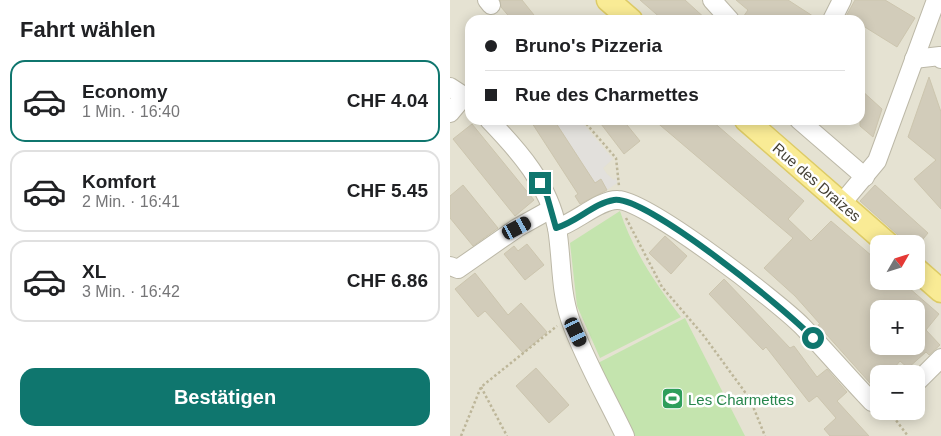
<!DOCTYPE html>
<html lang="de">
<meta charset="utf-8">
<style>
:root{--surface:#fff;--page:#f2f2f2;--text:#202124;--muted:#757577;--line:#e0e0e0;--accent:#0f766e}
body{margin:0;font-family:Arial,sans-serif;background:var(--page);color:var(--text);height:100vh;display:flex;flex-direction:column;font-size:19px;white-space:nowrap}
*{box-sizing:border-box;margin:0}
p{font-size:16px;color:var(--muted)}
.icon{flex:none;width:28px;height:28px;fill:none;stroke:currentColor;stroke-width:2;stroke-linecap:round;stroke-linejoin:round}
.map{position:relative;flex:1;overflow:hidden}
.panel{display:flex;flex-direction:column;background:var(--surface);width:450px}
.panel>*{flex:none}
.top-card{position:absolute;left:15px;top:15px;width:400px;height:110px;border-radius:15px;box-shadow:0 2px 12px #0003;display:grid;align-content:center;height:110px;padding:0 20px;background:var(--surface)}
.needle{width:32px;rotate:51deg}
.buttons{position:absolute;left:420px;top:235px;display:grid;gap:10px}
.buttons a{display:grid;place-items:center;width:55px;height:55px;border-radius:10px;background:var(--surface);box-shadow:0 2px 12px #0003;font-size:25px}
.end{position:absolute;width:22px;height:22px;margin:-11px;border:6px solid #0f766e;background:#fff;box-shadow:0 0 0 2px #fff}
.from{border-radius:50%}
.car{position:absolute;width:15px;height:30px;margin:-15px -8px;border-radius:6px;box-shadow:0 0 4px 1px #0007;background:linear-gradient(#222 24%,#8ab4d8 0 40%,#222 0 76%,#8ab4d8 0 86%,#222 0)}
.top-card b{display:flex;align-items:center;gap:18px;height:48px;font-size:19px}
.top-card b+b{border-top:1px solid var(--line)}
.top-card i{width:12px;height:12px;background:var(--text)}
ul{padding:0;list-style:none}
li{display:flex;align-items:center;gap:15px;height:82px;margin:0 10px 8px;padding:0 10px;border:2px solid var(--line);border-radius:15px}
li div{flex:1}
li b{display:block;font-size:19px}
li em{font-style:normal;font-weight:700}
li.current{border-color:var(--accent)}
li>.icon{width:45px;height:45px;stroke-width:1.5}
h2{padding:0 20px;font-size:22px;line-height:60px}
.action{display:flex;gap:10px;margin-top:auto;padding:10px 20px}
.action a{flex:1;height:58px;border-radius:15px;background:var(--accent);color:#fff;font-size:20px;font-weight:700;line-height:58px;text-align:center}
main{display:flex;flex:1;min-height:0}
.map>svg:first-child{display:block}
</style>
<main>
<section class="panel">
<h2>Fahrt wählen</h2>
<ul>
<li class="current"><svg class="icon" aria-label="car" viewBox="0 0 24 24"><path d="M5 17H2v-5l4-1 3-4h7l3 4 3 1v5h-3M9 17h6M6 11h13"/><circle cx="7" cy="17" r="2"/><circle cx="17" cy="17" r="2"/></svg><div><b>Economy</b><p>1 Min. · 16:40</p></div><em>CHF 4.04</em></li>
<li><svg class="icon" aria-label="car" viewBox="0 0 24 24"><path d="M5 17H2v-5l4-1 3-4h7l3 4 3 1v5h-3M9 17h6M6 11h13"/><circle cx="7" cy="17" r="2"/><circle cx="17" cy="17" r="2"/></svg><div><b>Komfort</b><p>2 Min. · 16:41</p></div><em>CHF 5.45</em></li>
<li><svg class="icon" aria-label="car" viewBox="0 0 24 24"><path d="M5 17H2v-5l4-1 3-4h7l3 4 3 1v5h-3M9 17h6M6 11h13"/><circle cx="7" cy="17" r="2"/><circle cx="17" cy="17" r="2"/></svg><div><b>XL</b><p>3 Min. · 16:42</p></div><em>CHF 6.86</em></li>
</ul>
<div class="action"><a>Bestätigen</a></div>
</section>
<div class="map">
<svg width="491" height="436" viewBox="0 0 491 436">
<rect width="100%" height="100%" fill="#f1efe4"/>
<path fill="#e5e2d2" fill-rule="evenodd" d="M0,0H491V436H0ZM20,20H410V120H20ZM429,244H466V281H429ZM429,309H466V346H429ZM429,374H466V411H429Z"/>
<g fill="#c4e4ae">
<path d="M170,211C182,249 207,286 231,317L150,358L127,306L120,243Z"/>
<polygon points="235,318 295,436 185,436 148,363"/>
</g>
<polygon fill="#e2e0dc" points="104,120 130,120 163,159 153,168 157,174 164,180 166,178 167,183 157,190 151,180 145,183"/>
<g fill="#d2ccba" stroke="#ccc5ae" fill-rule="evenodd">
<polygon points="50,0 72,0 88,20 62,20 51,7"/>
<polygon points="190,0 235,0 257,20 213,20"/>
<polygon points="286,0 338,0 369,20 328,20 322,16 319,20 291,20 298,10"/>
<polygon points="405,0 435,0 465,18 447,47 410,24 410,20 394,20"/>
<polygon points="479,77 491,112 491,209 464,179 486,160 458,137"/>
<polygon points="410,89 432,109 423,137 410,126"/>
<polygon points="80,120 104,120 145,183 151,179 157,190 130,204 125,196 128,194"/>
<polygon points="148,120 173,120 190,141 174,154"/>
<path d="M204,120H261L354,201L338,219L361,241L381,221L429,262V281H451L489,314L476,330L490,345L479,355L476,352L458,368L450,361L439,374H429L428,392L368,325L370,324L345,296L314,268L343,238ZM429,309H466V346H429Z"/>
<polygon points="22,124 84,200 65,216 3,139"/>
<polygon points="13,185 48,228 23,246 0,218 0,196"/>
<polygon points="425,185 478,233 469,244 458,244 410,201"/>
<polygon points="215,236 237,256 221,274 199,253"/>
<polygon points="77,244 94,265 75,280 54,254 64,246 68,251"/>
<polygon points="25,273 58,315 71,303 97,332 73,353 35,311 28,317 5,289"/>
<polygon points="274,279 340,348 344,346 367,377 377,369 397,392 387,401 419,436 380,436 374,429 386,418 367,396 359,402 316,347 313,350 259,294"/>
<polygon points="86,368 119,405 99,423 66,386"/>
</g>
<g fill="none" stroke-linecap="round" stroke-linejoin="round">
<defs>
<g id="minor">
<polyline points="37,0 41,5"/>
<polyline points="262,0 280,20"/>
<polyline points="382,20 392,0"/>
<polyline points="464,59 490,56 491,59"/>
<polyline points="0,87 20,100"/>
<polyline points="0,113 15,95"/>
<path d="M39,120C69,151 99,185 107,228C112,258 110,290 120,319C134,359 157,398 175,436"/>
<polyline points="349,120 415,177"/>
<polyline points="392,203 427,161 486,0"/>
<path d="M107,228C125,223 150,199 168,200C198,201 327,301 352,326C376,351 398,377 422,402L429,403"/>
<polyline points="0,266 8,269 67,228 101,209"/>
<polyline points="466,383 491,358"/>
</g>
<g id="major">
<polyline points="158,0 181,20"/>
<polyline points="296,120 438,244"/>
<polyline points="466,269 491,291"/>
</g>
</defs>
<use href="#minor" stroke="#bcb8a7" stroke-width="20"/>
<use href="#major" stroke="#ddcb66" stroke-width="25"/>
<g stroke="#bdb699" stroke-width="2.5" stroke-dasharray="2.5 2.5" stroke-linecap="butt">
<polyline points="133,120 166,158 169,186"/>
<polyline points="176,218 212,287 254,336 300,399 315,436"/>
<polyline points="31,387 57,436"/>
<polyline points="446,411 445,419 458,436"/>
<polyline points="11,436 31,387 107,326"/>
</g>
<use href="#minor" stroke="#fff" stroke-width="18"/>
<use href="#major" stroke="#f9eb95" stroke-width="22"/>
</g>
<g fill="none" stroke-linecap="round" stroke-linejoin="round">
<path stroke="#0f766e" stroke-width="6" d="M90,183L97,196L106,228C127,222 144,203 164,200C196,195 338,311 363,338"/>
</g>
<defs>
<symbol id="stadium-square" viewBox="-11 -11 22 22"><rect x="-9" y="-9" width="18" height="18" rx="4" fill="#2e9e5b" stroke="#fff"/><path d="M0-5a6.5 5 0 1 0 0 10a6.5 5 0 1 0 0-10ZM-3.5-1.8h7v3.6h-7Z" fill="#fff"/></symbol>
</defs>
<g fill-rule="evenodd">
<use href="#stadium-square" x="210" y="386" width="25" height="25"/>
</g>
<g text-anchor="middle" dominant-baseline="central" stroke-width="5" stroke-linejoin="round" paint-order="stroke">
<g font-size="15" fill="#433f34" stroke="#fff">
<text transform="translate(367 182) rotate(41)">Rue des Draizes</text>
</g>
<g font-size="15" fill="#27864d" stroke="#fff" text-anchor="start">
<text x="238" y="399">Les Charmettes</text>
</g>
</g>
</svg>
<div class="buttons">
<a><svg class="needle" viewBox="-14 -14 28 28"><path d="M0-13l5 13h-10z" fill="#e53935"/><path d="M0 13l5-13h-10z" fill="#757577"/></svg></a>
<a>+</a>
<a>−</a>
</div>
<i class="end from" style="left:363px;top:338px"></i>
<i class="end" style="left:90px;top:183px"></i>
<i class="car" style="left:67px;top:228px;rotate:62deg"></i>
<i class="car" style="left:126px;top:332px;rotate:155deg"></i>
<div class="top-card">
<b><i class="from"></i>Bruno's Pizzeria</b>
<b><i></i>Rue des Charmettes</b>
</div>
</div>
</main>
